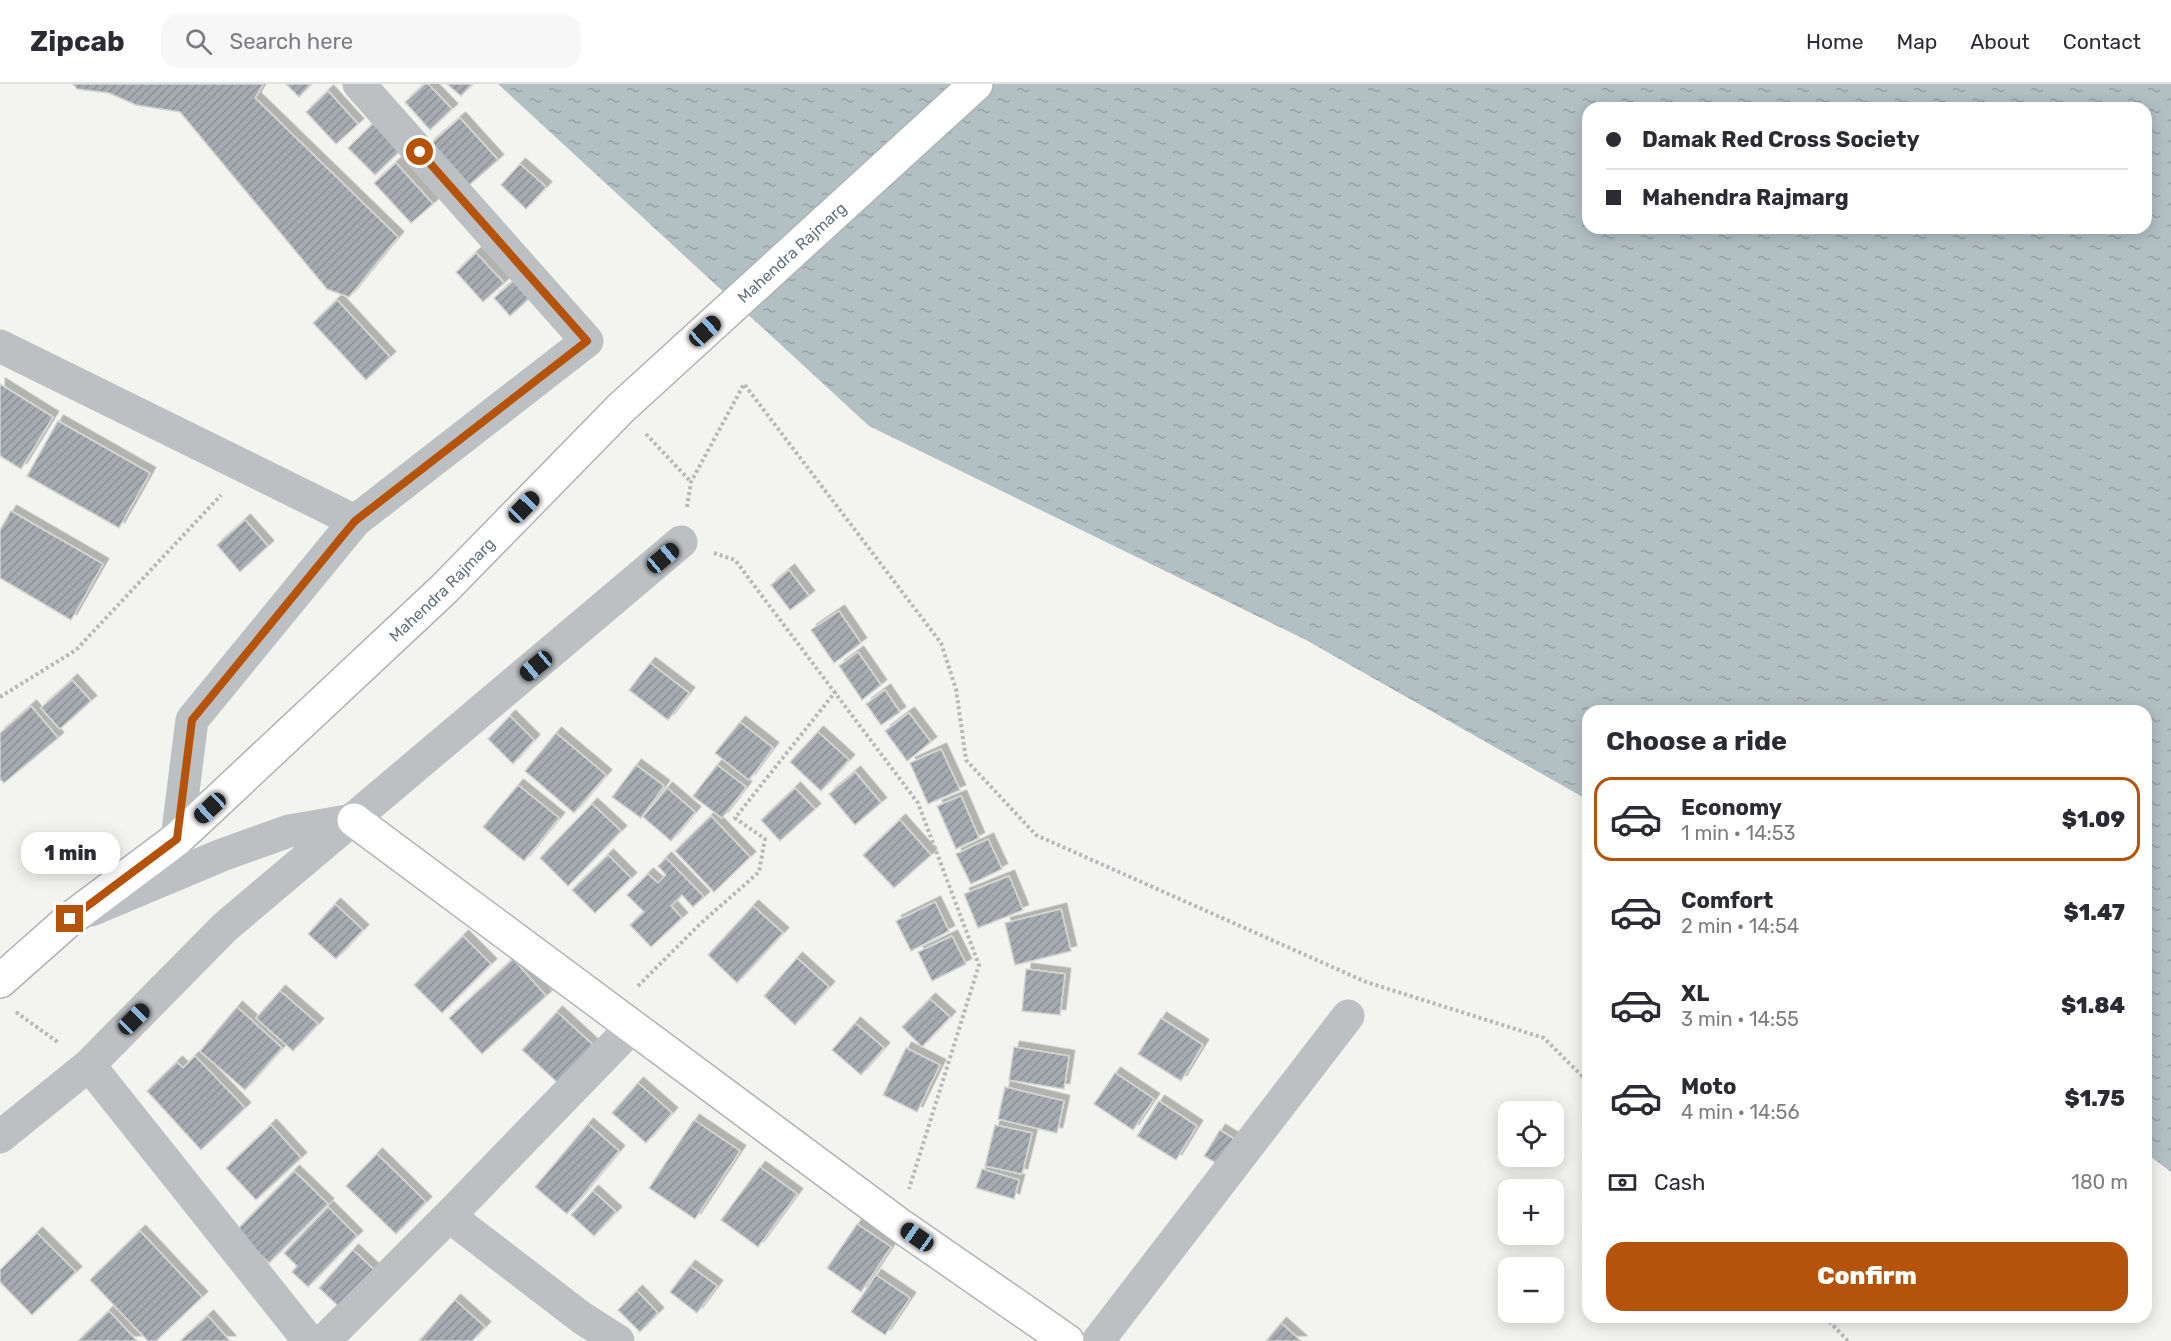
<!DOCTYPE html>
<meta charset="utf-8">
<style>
:root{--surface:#fff;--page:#f7f7f7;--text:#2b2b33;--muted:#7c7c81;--line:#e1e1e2;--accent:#b45309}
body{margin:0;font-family:Rubik,sans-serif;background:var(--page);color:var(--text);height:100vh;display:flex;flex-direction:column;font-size:22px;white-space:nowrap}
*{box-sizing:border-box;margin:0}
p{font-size:20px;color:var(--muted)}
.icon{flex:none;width:33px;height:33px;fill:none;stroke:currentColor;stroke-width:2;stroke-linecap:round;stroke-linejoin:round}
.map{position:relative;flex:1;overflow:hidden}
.drawer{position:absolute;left:1582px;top:621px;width:570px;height:618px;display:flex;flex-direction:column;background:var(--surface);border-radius:18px;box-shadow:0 3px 15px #0003}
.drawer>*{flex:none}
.hud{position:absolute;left:1582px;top:18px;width:570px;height:132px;border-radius:18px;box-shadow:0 3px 15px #0003;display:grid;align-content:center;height:132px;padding:0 24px;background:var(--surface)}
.controls{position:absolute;left:1498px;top:1017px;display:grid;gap:12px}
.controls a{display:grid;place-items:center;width:66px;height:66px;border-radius:12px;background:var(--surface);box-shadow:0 3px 15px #0003;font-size:30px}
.end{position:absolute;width:27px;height:27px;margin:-14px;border:8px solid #b45309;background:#fff;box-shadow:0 0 0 3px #fff}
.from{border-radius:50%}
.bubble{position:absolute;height:42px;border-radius:18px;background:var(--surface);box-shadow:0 3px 15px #0003;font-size:20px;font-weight:800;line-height:42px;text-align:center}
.car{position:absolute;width:18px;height:36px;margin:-18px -9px;border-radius:8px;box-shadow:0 0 4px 2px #0007;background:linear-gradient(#222 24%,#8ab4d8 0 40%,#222 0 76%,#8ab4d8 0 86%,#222 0)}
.hud b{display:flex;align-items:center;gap:21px;height:57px;font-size:22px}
.hud b+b{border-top:2px solid var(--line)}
.hud i{width:15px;height:15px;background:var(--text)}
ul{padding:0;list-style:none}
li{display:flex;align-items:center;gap:18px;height:84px;margin:0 12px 9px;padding:0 12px;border:3px solid transparent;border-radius:18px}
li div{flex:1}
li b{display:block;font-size:22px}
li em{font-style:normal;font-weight:800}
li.current{border-color:var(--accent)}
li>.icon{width:54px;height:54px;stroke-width:1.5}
h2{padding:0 24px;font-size:27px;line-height:72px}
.pay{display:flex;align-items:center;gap:15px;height:66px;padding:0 24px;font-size:22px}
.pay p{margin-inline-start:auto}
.cta{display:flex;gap:12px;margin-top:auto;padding:12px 24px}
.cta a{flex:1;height:69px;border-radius:18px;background:var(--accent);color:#fff;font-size:24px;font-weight:800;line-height:69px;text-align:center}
header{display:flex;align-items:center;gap:36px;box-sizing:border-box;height:84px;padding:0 30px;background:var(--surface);border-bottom:2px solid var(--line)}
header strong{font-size:28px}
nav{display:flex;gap:33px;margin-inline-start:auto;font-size:21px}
.search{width:420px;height:54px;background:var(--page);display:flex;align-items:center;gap:15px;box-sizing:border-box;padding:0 21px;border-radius:18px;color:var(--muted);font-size:22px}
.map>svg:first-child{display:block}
</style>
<header>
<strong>Zipcab</strong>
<div class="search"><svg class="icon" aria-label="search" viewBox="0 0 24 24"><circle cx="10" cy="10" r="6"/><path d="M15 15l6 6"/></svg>Search here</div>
<nav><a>Home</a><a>Map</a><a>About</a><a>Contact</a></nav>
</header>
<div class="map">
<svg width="2171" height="1257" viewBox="0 0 2171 1257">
<defs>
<pattern id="water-ripples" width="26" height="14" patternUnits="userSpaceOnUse" patternTransform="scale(1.5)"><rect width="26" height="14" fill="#b3c0c3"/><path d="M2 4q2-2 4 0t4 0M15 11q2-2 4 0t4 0" fill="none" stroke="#95a1a4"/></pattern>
<pattern id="building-hatch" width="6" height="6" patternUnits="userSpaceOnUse" patternTransform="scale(1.5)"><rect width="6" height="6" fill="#a5abb0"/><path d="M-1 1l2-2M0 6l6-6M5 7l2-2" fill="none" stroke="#8a9094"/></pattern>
<filter id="shadow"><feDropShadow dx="5.5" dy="-5.5" stdDeviation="0" flood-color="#0004"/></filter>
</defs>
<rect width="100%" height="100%" fill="#f3f3ef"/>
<path fill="url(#water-ripples)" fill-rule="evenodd" d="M498,0H2171V1088L2147,1070L2146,627H1588V716L1306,556L869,342ZM1588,24H2146V144H1588Z"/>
<g fill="url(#building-hatch)" stroke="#d4d4d2" stroke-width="1.5" filter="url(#shadow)">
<polygon points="73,0 263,0 255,14 398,153 349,213 327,205 180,28 136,21 109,9 77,5"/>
<polygon points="286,0 311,0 299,13"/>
<polygon points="425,0 428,0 452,25 430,46 405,18"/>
<polygon points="447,0 472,0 461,12"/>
<polygon points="328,7 358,40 336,60 306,28"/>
<polygon points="460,34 498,76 467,103 429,61"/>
<polygon points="377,36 404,63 375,91 348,64"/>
<polygon points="396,79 433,120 411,139 374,99"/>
<polygon points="520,80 546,103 526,125 501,101"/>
<polygon points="476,169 504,199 483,218 456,188"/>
<polygon points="516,195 532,212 510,232 494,214"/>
<polygon points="337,216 390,273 366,296 313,239"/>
<polygon points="0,300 53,333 21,385 0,372"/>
<polygon points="58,337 150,389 119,444 27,392"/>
<polygon points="11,427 103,480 71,536 0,494 0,446"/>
<polygon points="245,436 268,462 240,488 217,461"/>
<polygon points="789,486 809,512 790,526 771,501"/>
<polygon points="839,527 861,559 834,579 811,546"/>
<polygon points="858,568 881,601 862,616 839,582"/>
<polygon points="650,579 689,609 668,636 629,606"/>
<polygon points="72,596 91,617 60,645 41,624"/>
<polygon points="885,606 900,628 881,641 866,620"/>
<polygon points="31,622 58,654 4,699 0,695 0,649"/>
<polygon points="909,629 931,658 907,677 885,647"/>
<polygon points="510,632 534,656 513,680 488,655"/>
<polygon points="740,638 773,664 749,696 715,669"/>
<polygon points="818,648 849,676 821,707 790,678"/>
<polygon points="556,649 606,691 574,729 525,687"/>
<polygon points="941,665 960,706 928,720 910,679"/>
<polygon points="636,681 664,702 641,734 612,713"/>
<polygon points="717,681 746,703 722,734 693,712"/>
<polygon points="855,688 881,719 855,741 829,710"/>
<polygon points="518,701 559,734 524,777 483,743"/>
<polygon points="667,704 695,728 671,757 643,733"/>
<polygon points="795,704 815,725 780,757 761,736"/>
<polygon points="961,712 979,754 956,765 937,722"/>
<polygon points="592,720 621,747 568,802 540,774"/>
<polygon points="711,732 750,773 714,808 675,767"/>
<polygon points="900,736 931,771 894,804 863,771"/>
<polygon points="988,755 1002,785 971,800 956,770"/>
<polygon points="608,771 631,794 595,829 572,806"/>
<polygon points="666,774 704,813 693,823 682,811 671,822 682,834 651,863 630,841 644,828 627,811 648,790 658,799 666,791 658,782"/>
<polygon points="1009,792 1023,826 978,844 964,810"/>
<polygon points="935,818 949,847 911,867 896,837"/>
<polygon points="335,820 363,846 336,875 308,850"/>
<polygon points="753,822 783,849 737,899 708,871"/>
<polygon points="1061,825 1071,867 1015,881 1005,839"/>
<polygon points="463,852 491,880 442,929 414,901"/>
<polygon points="952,852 966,880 932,897 918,868"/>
<polygon points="797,874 829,903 795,941 764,912"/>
<polygon points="513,875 546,912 482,970 449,934"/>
<polygon points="1026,885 1065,890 1060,931 1022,927"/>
<polygon points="280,907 318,940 293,967 256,934"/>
<polygon points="930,915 950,933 922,963 902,943"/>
<polygon points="237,923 282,964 245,1006 200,967"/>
<polygon points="557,928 593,961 558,999 522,966"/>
<polygon points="1161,934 1203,961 1181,997 1138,970"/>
<polygon points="855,939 884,964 861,991 832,966"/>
<polygon points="1014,963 1069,972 1064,1005 1009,996"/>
<polygon points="906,964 940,981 917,1028 883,1011"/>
<polygon points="195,972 245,1024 201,1066 147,1007 177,978 183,984"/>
<polygon points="1115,989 1154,1015 1133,1046 1094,1020"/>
<polygon points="638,999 672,1029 646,1059 612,1029"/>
<polygon points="1005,1003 1064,1017 1057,1049 998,1035"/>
<polygon points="1159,1017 1197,1042 1176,1076 1137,1052"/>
<polygon points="694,1036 740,1067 695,1135 649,1104"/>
<polygon points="588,1040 619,1067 567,1130 535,1103"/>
<polygon points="271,1041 301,1074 256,1116 226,1084"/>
<polygon points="995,1041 1032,1049 1022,1090 985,1082"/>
<polygon points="1220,1046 1247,1063 1231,1088 1204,1072"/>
<polygon points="377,1070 426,1118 396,1150 346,1102"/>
<polygon points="760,1083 797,1110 758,1163 721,1136"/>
<polygon points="982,1085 1019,1096 1014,1115 976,1104"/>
<polygon points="294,1087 328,1120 269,1179 236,1147"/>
<polygon points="593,1107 616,1128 594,1152 571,1131"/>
<polygon points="328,1123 357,1152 308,1203 292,1188 297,1182 284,1169"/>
<polygon points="857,1140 891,1163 861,1208 827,1184"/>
<polygon points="140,1147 202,1213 156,1257 148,1257 90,1196"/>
<polygon points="37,1149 76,1188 32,1231 0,1198 0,1186"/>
<polygon points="353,1166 384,1195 350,1233 319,1204"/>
<polygon points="690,1182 717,1202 697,1229 670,1208"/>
<polygon points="876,1191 910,1214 885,1251 851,1228"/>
<polygon points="637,1207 658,1229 640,1248 618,1226"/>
<polygon points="455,1216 485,1243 472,1257 419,1257"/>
<polygon points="109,1227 137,1257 78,1257"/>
<polygon points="208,1232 230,1257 180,1257"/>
<polygon points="1281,1239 1301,1257 1266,1257"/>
</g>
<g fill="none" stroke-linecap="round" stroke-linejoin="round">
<defs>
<polyline id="secondary" points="354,736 898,1140 1067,1257"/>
<g id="highway">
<path id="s1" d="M0,897L70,835L177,755L444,505L621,324L976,0"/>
</g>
</defs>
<use href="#secondary" stroke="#afb4b7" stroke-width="36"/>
<use href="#highway" stroke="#afb3b5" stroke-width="36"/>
<g stroke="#b6b9bb" stroke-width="4" stroke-dasharray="3 3" stroke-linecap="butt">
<polyline points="646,350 691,398"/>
<polyline points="687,423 691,398 744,300 941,559 956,605 966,676 1036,751 1366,898 1544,954 1588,998"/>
<polyline points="714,469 735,476 918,719 979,881 909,1105"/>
<polyline points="0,613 76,566 221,411"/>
<polyline points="638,902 700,840 759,788 765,755 735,734 836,607"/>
<polyline points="16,928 59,959"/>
<polyline points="1825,1233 1848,1257"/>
</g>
<g stroke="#bcc0c3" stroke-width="33">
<polyline points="0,262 355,437"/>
<polyline points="177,755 192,636 355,437 587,257 359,0"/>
<polyline points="91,826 222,771 289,747 353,736"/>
<polyline points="89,981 309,1257"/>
<polyline points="0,1053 89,981 225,843 681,458"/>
<polyline points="449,1132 582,1234 618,1257"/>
<polyline points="324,1257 449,1132 632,943"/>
<polyline points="1098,1257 1348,932"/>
</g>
<use href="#secondary" stroke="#fff" stroke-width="33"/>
<use href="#highway" stroke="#fff" stroke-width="33"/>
</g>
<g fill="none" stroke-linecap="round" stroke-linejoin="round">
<polyline stroke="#b45309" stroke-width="8" points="70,835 177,755 192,636 340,455 355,437 587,257 420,68"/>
</g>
<g text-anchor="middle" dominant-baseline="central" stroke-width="6" stroke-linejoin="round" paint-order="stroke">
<g font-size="16" fill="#65747e" stroke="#fff">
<text stroke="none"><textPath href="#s1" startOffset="1077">Mahendra Rajmarg</textPath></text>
<text stroke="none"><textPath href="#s1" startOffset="591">Mahendra Rajmarg</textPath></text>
</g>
</g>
</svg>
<div class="controls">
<a><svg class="icon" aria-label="locate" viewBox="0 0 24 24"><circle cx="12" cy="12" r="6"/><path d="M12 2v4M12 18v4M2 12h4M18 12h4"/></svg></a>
<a>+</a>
<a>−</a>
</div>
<i class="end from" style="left:420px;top:68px"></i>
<i class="end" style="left:70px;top:835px"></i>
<div class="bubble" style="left:21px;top:748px;width:99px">1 min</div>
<i class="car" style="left:705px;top:247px;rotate:48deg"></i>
<i class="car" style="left:524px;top:423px;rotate:44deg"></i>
<i class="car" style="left:663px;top:474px;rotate:50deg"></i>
<i class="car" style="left:536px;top:582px;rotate:230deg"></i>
<i class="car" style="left:210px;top:724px;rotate:227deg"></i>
<i class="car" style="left:134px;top:935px;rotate:45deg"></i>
<i class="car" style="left:917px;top:1153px;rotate:305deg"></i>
<div class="hud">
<b><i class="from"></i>Damak Red Cross Society</b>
<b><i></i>Mahendra Rajmarg</b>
</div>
<section class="drawer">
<h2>Choose a ride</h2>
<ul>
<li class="current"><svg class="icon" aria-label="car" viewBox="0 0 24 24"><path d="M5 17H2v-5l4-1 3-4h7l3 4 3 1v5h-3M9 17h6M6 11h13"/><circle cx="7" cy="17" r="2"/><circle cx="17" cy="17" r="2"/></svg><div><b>Economy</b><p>1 min · 14:53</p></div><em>$1.09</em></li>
<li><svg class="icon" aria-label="car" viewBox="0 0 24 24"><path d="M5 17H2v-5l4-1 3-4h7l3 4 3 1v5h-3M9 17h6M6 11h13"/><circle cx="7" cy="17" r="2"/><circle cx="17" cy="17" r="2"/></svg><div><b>Comfort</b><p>2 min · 14:54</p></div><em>$1.47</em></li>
<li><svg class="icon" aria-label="car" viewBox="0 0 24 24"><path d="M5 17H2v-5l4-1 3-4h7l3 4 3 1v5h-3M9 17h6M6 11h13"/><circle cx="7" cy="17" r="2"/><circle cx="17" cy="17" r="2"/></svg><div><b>XL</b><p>3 min · 14:55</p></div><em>$1.84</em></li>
<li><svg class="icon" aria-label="car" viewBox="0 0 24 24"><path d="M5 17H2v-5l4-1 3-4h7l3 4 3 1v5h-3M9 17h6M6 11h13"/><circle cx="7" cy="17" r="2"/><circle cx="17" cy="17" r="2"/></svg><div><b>Moto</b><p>4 min · 14:56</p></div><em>$1.75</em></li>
</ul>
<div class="pay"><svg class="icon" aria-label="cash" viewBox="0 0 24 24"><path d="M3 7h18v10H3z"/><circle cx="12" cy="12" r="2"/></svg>Cash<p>180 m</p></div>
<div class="cta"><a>Confirm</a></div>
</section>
</div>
